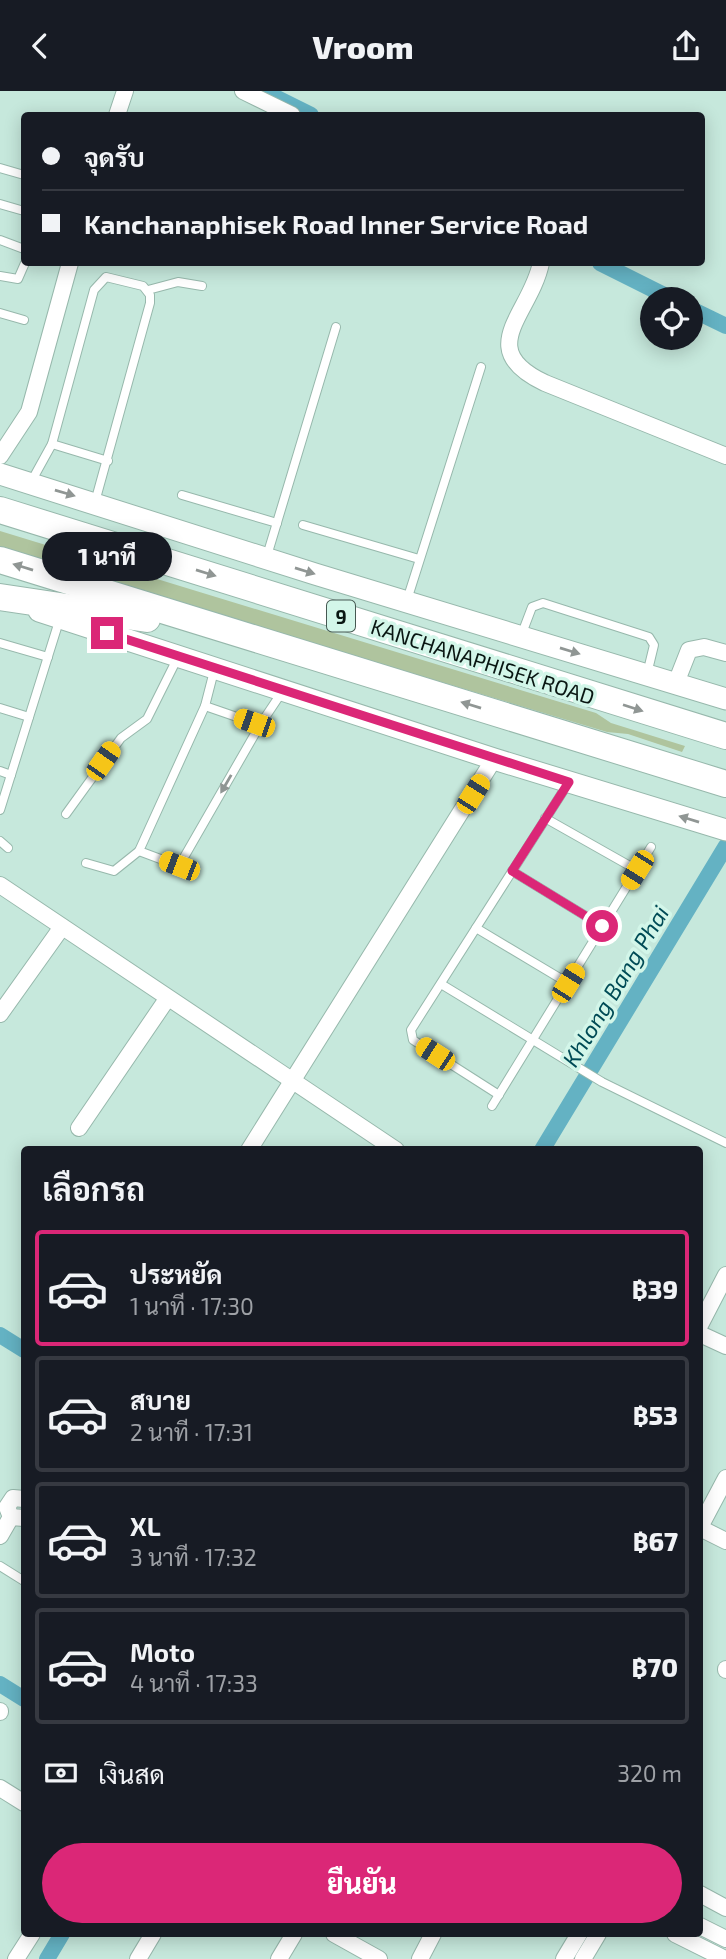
<!DOCTYPE html>
<html lang="th">
<meta charset="utf-8">
<style>
:root{--surface:#171b24;--page:#20242c;--text:#f1f3f6;--muted:#9ea1a6;--line:#363941;--accent:#db2777}
body{margin:0;font-family:"Exo 2",Sarabun,sans-serif;background:var(--page);color:var(--text);height:100vh;display:flex;flex-direction:column;font-size:26px;white-space:nowrap}
*{box-sizing:border-box;margin:0}
p{font-size:23px;color:var(--muted)}
.icon{flex:none;width:38px;height:38px;fill:none;stroke:currentColor;stroke-width:2;stroke-linecap:round;stroke-linejoin:round}
.map{position:relative;flex:1;overflow:hidden}
.sheet{position:absolute;left:21px;top:1055px;width:682px;height:791px;display:flex;flex-direction:column;background:var(--surface);border-radius:7px;box-shadow:0 4px 18px #0003}
.sheet>*{flex:none}
.top-card{position:absolute;left:21px;top:21px;width:684px;height:154px;border-radius:7px;box-shadow:0 4px 18px #0003;display:grid;align-content:center;height:154px;padding:0 21px;background:var(--surface)}
.buttons{position:absolute;left:640px;top:196px;display:grid;gap:14px}
.buttons a{display:grid;place-items:center;width:63px;height:63px;border-radius:50%;background:var(--surface);box-shadow:0 4px 18px #0003;font-size:35px}
.end{position:absolute;width:32px;height:32px;margin:-16px;border:9px solid #db2777;background:#fff;box-shadow:0 0 0 4px #fff}
.from{border-radius:50%}
.bubble{position:absolute;height:49px;border-radius:24px;background:var(--surface);box-shadow:0 4px 18px #0003;font-size:23px;font-weight:800;line-height:49px;text-align:center}
.car{position:absolute;width:21px;height:42px;margin:-21px -10px;border-radius:9px;box-shadow:0 0 5px 2px #0007;background:linear-gradient(#f5c518 24%,#345 0 40%,#f5c518 0 76%,#345 0 86%,#f5c518 0)}
.top-card b{display:flex;align-items:center;gap:24px;height:66px;font-size:26px}
.top-card b+b{border-top:2px solid var(--line)}
.top-card i{width:18px;height:18px;background:var(--text)}
ul{padding:0;list-style:none}
li{display:flex;align-items:center;gap:21px;height:116px;margin:0 14px 10px;padding:0 7px;border:4px solid var(--line);border-radius:7px}
li div{flex:1}
li b{display:block;font-size:26px}
li em{font-style:normal;font-weight:800}
li.selected{border-color:var(--accent)}
li>.icon{width:63px;height:63px;stroke-width:1.5}
h2{padding:0 21px;font-size:32px;line-height:84px}
.pay{display:flex;align-items:center;gap:18px;height:77px;padding:0 21px;font-size:26px}
.pay p{margin-inline-start:auto}
.cta{display:flex;gap:14px;margin-top:auto;padding:14px 21px}
.cta a{flex:1;height:80px;border-radius:42px;background:var(--accent);color:#fff;font-size:28px;font-weight:800;line-height:80px;text-align:center}
header{display:flex;justify-content:space-between;align-items:center;height:91px;padding:0 21px;background:var(--surface);font-size:32px;font-weight:800}
.map>svg:first-child{display:block}
</style>
<header><svg class="icon" aria-label="back" viewBox="0 0 24 24"><path d="M15 5l-7 7 7 7"/></svg>Vroom<svg class="icon" aria-label="share" viewBox="0 0 24 24"><path d="M12 15V3M7 8l5-5 5 5M5 13v7h14v-7"/></svg></header>
<div class="map">
<svg width="726" height="1868" viewBox="0 0 726 1868">
<rect width="100%" height="100%" fill="#c6e8dc"/>
<polygon fill="#afc49e" points="0,440 596,622 611,632 685,655 682,661 628,643 607,641 0,458"/>
<g fill="none" stroke-linecap="round" stroke-linejoin="round">
<g stroke="#64b2c3" stroke-width="16">
<polyline points="263,0 311,24"/>
<polyline points="600,172 672,208"/>
<polyline points="691,218 726,235"/>
<polyline points="542,1059 726,755"/>
<polyline points="0,1244 24,1259"/>
<polyline points="0,1593 24,1608"/>
<polyline points="47,1868 62,1843"/>
</g>
<defs>
<g id="service">
<polyline points="0,77 24,84"/>
<polyline points="0,113 24,120"/>
<polyline points="0,149 24,158"/>
<polyline points="0,185 18,188 25,172"/>
<polyline points="148,199 178,191 202,195"/>
<polyline points="0,222 24,229"/>
<polyline points="52,353 94,199 106,186 143,195 150,204 150,212 95,411"/>
<polyline points="31,391 52,353 108,370"/>
<polyline points="182,404 277,432"/>
<polyline points="303,434 419,468"/>
<polyline points="266,468 336,236"/>
<polyline points="407,509 481,276"/>
<polyline points="521,545 532,516 543,512 649,546 654,554 647,583"/>
<polyline points="0,552 48,566"/>
<polyline points="214,580 205,615 260,634 282,601"/>
<polyline points="205,615 139,760 179,775 260,634"/>
<polyline points="0,617 29,626"/>
<polyline points="0,680 11,684"/>
<polyline points="0,719 60,527"/>
<polyline points="66,723 121,647 147,628 177,568"/>
<polyline points="545,727 637,779"/>
<polyline points="0,750 8,757"/>
<polyline points="86,772 114,780 139,760"/>
<polyline points="512,780 602,835"/>
<polyline points="476,837 568,892"/>
<polyline points="441,893 602,991 726,1052"/>
<polyline points="499,1004 413,949 411,939 569,691"/>
<polyline points="492,1015 651,756"/>
<polyline points="0,1475 24,1490"/>
</g>
<g id="minor">
<polyline points="243,0 292,24"/>
<polyline points="117,24 125,0"/>
<path d="M541,172C530,224 473,258 545,292L726,365"/>
<polyline points="0,365 29,321 70,172"/>
<polyline points="676,592 689,559 704,556 726,562"/>
<polyline points="0,794 396,1059"/>
<polyline points="0,923 62,836"/>
<polyline points="79,1037 167,908"/>
<polyline points="249,1059 494,668"/>
<polyline points="700,1234 726,1184"/>
<polyline points="700,1243 726,1255"/>
<polyline points="24,1408 13,1407 7,1416 11,1426 24,1427"/>
<polyline points="700,1436 726,1387"/>
<polyline points="700,1437 726,1450"/>
<polyline points="0,1445 11,1426"/>
<polyline points="726,1579 726,1578"/>
<polyline points="0,1621 0,1620"/>
<polyline points="0,1697 24,1712"/>
<polyline points="700,1803 726,1817"/>
<polyline points="700,1835 726,1848"/>
<polyline points="334,1843 379,1868"/>
<polyline points="675,1843 725,1868"/>
<polyline points="16,1868 32,1843"/>
<polyline points="138,1868 153,1843"/>
<polyline points="279,1868 294,1843"/>
<polyline points="420,1868 433,1843"/>
<polyline points="564,1868 579,1843"/>
<polyline points="583,1868 598,1843"/>
</g>
<g id="secondary">
<polyline points="0,383 315,483 726,608"/>
<polyline points="39,520 494,668 726,739"/>
</g>
<g id="trunk">
<polyline points="0,419 726,645"/>
<polyline points="0,469 726,693"/>
<polyline points="0,506 147,528"/>
</g>
</defs>
<use href="#service" stroke="#97b8ac" stroke-width="10"/>
<use href="#minor" stroke="#97b8ac" stroke-width="18"/>
<use href="#secondary" stroke="#97b8ac" stroke-width="23"/>
<use href="#trunk" stroke="#97b8ac" stroke-width="28"/>
<use href="#service" stroke="#fff" stroke-width="8"/>
<use href="#minor" stroke="#fff" stroke-width="16"/>
<use href="#secondary" stroke="#fff" stroke-width="21"/>
<use href="#trunk" stroke="#fff" stroke-width="26"/>
</g>
<defs><path id="oneway-solid" d="M-6-.8H1V-3.2L6.5 0L1 3.2V.8H-6Z" transform="scale(1.75)"/></defs>
<g fill="#909694">
<use href="#oneway-solid" transform="translate(65 402) rotate(16)"/>
<use href="#oneway-solid" transform="translate(23 476) rotate(-163)"/>
<use href="#oneway-solid" transform="translate(305 480) rotate(17)"/>
<use href="#oneway-solid" transform="translate(206 482) rotate(17)"/>
<use href="#oneway-solid" transform="translate(570 560) rotate(17)"/>
<use href="#oneway-solid" transform="translate(471 614) rotate(-163)"/>
<use href="#oneway-solid" transform="translate(633 617) rotate(18)"/>
<use href="#oneway-solid" transform="translate(226 693) rotate(120)"/>
<use href="#oneway-solid" transform="translate(689 728) rotate(-163)"/>
</g>
<g fill="none" stroke-linecap="round" stroke-linejoin="round">
<polyline stroke="#db2777" stroke-width="9" points="107,542 569,691 512,780 602,835"/>
</g>
<g text-anchor="middle" dominant-baseline="central" stroke-width="7" stroke-linejoin="round" paint-order="stroke">
<rect fill="#d3f6e9" stroke="#465952" stroke-width="2" x="327" y="509.5" width="28" height="31" rx="5"/>
<g font-size="19" font-weight="bold" fill="#091612">
<text x="341" y="525">9</text>
</g>
<g font-size="21" fill="#091612" stroke="#d3f6e9">
<text transform="translate(483 570) rotate(18)">KANCHANAPHISEK ROAD</text>
</g>
<g font-size="23" font-style="italic" fill="#004b56" stroke="#d3f6e9">
<text transform="translate(615 895) rotate(-59)">Khlong Bang Phai</text>
</g>
</g>
</svg>
<div class="buttons">
<a><svg class="icon" aria-label="locate" viewBox="0 0 24 24"><circle cx="12" cy="12" r="6"/><path d="M12 2v4M12 18v4M2 12h4M18 12h4"/></svg></a>
</div>
<i class="end from" style="left:602px;top:835px"></i>
<i class="end" style="left:107px;top:542px"></i>
<div class="bubble" style="left:42px;top:441px;width:130px">1 นาที</div>
<i class="car" style="left:254px;top:632px;rotate:289deg"></i>
<i class="car" style="left:103px;top:670px;rotate:35deg"></i>
<i class="car" style="left:473px;top:703px;rotate:32deg"></i>
<i class="car" style="left:179px;top:775px;rotate:291deg"></i>
<i class="car" style="left:637px;top:779px;rotate:212deg"></i>
<i class="car" style="left:568px;top:892px;rotate:32deg"></i>
<i class="car" style="left:435px;top:963px;rotate:303deg"></i>
<div class="top-card">
<b><i class="from"></i>จุดรับ</b>
<b><i></i>Kanchanaphisek Road Inner Service Road</b>
</div>
<section class="sheet">
<h2>เลือกรถ</h2>
<ul>
<li class="selected"><svg class="icon" aria-label="car" viewBox="0 0 24 24"><path d="M5 17H2v-5l4-1 3-4h7l3 4 3 1v5h-3M9 17h6M6 11h13"/><circle cx="7" cy="17" r="2"/><circle cx="17" cy="17" r="2"/></svg><div><b>ประหยัด</b><p>1 นาที · 17:30</p></div><em>฿39</em></li>
<li><svg class="icon" aria-label="car" viewBox="0 0 24 24"><path d="M5 17H2v-5l4-1 3-4h7l3 4 3 1v5h-3M9 17h6M6 11h13"/><circle cx="7" cy="17" r="2"/><circle cx="17" cy="17" r="2"/></svg><div><b>สบาย</b><p>2 นาที · 17:31</p></div><em>฿53</em></li>
<li><svg class="icon" aria-label="car" viewBox="0 0 24 24"><path d="M5 17H2v-5l4-1 3-4h7l3 4 3 1v5h-3M9 17h6M6 11h13"/><circle cx="7" cy="17" r="2"/><circle cx="17" cy="17" r="2"/></svg><div><b>XL</b><p>3 นาที · 17:32</p></div><em>฿67</em></li>
<li><svg class="icon" aria-label="car" viewBox="0 0 24 24"><path d="M5 17H2v-5l4-1 3-4h7l3 4 3 1v5h-3M9 17h6M6 11h13"/><circle cx="7" cy="17" r="2"/><circle cx="17" cy="17" r="2"/></svg><div><b>Moto</b><p>4 นาที · 17:33</p></div><em>฿70</em></li>
</ul>
<div class="pay"><svg class="icon" aria-label="cash" viewBox="0 0 24 24"><path d="M3 7h18v10H3z"/><circle cx="12" cy="12" r="2"/></svg>เงินสด<p>320 m</p></div>
<div class="cta"><a>ยืนยัน</a></div>
</section>
</div>
